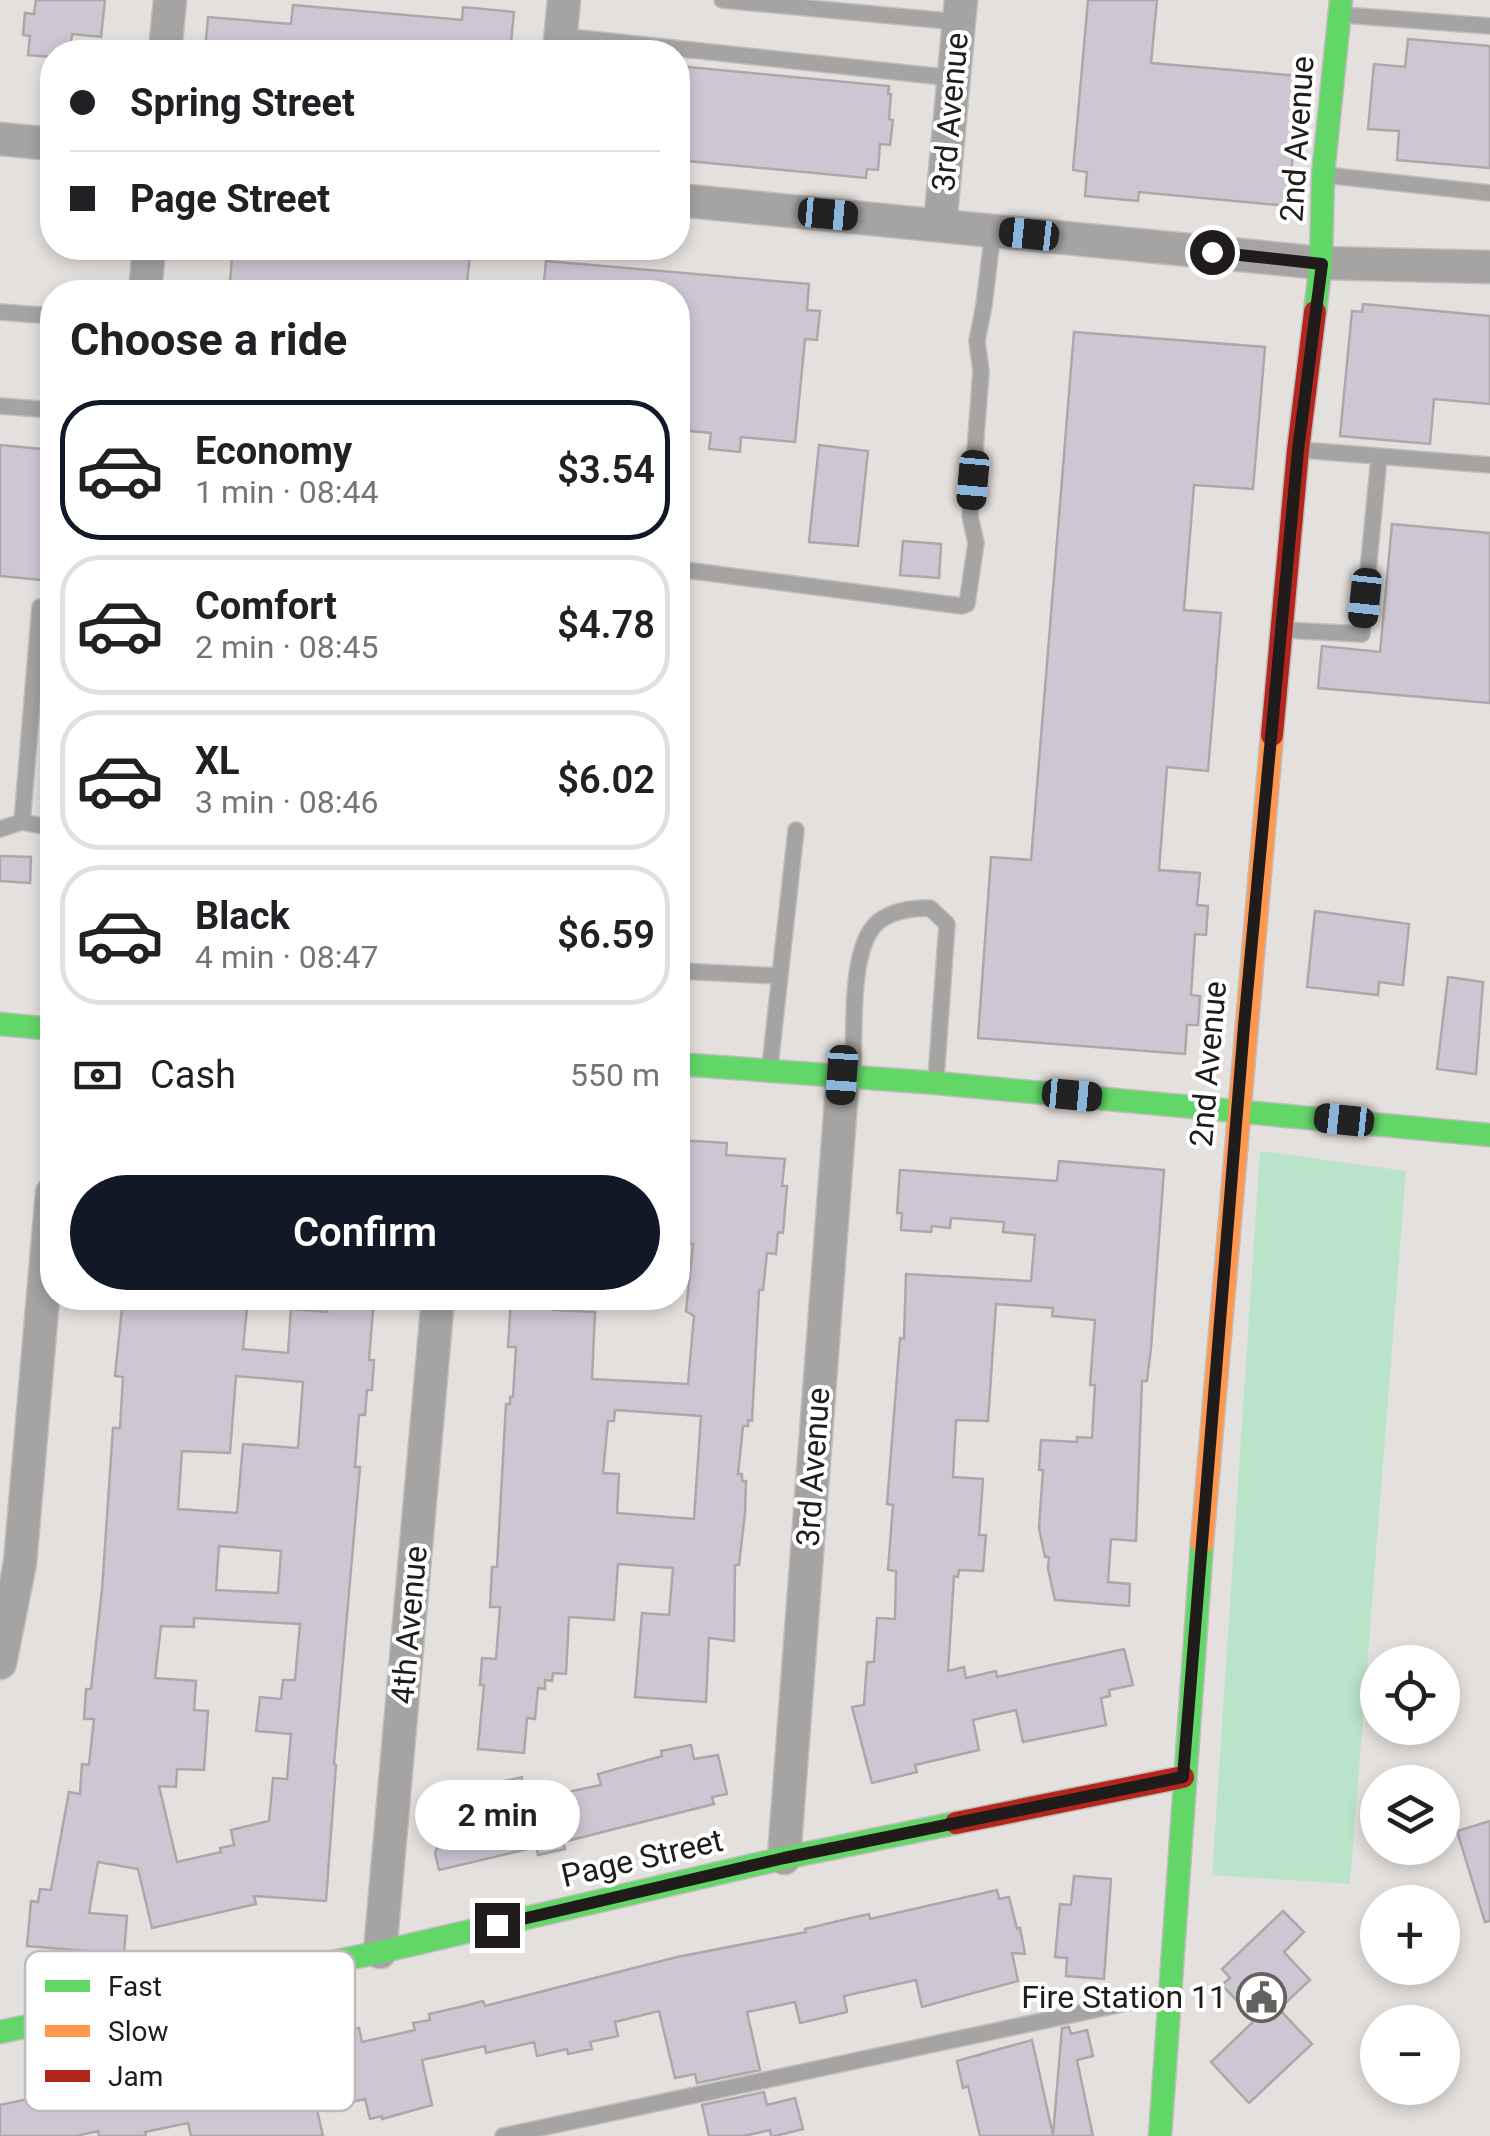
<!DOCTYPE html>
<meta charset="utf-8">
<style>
:root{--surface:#fff;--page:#f2f2f2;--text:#202124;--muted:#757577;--line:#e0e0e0;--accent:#111827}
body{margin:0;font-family:Roboto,sans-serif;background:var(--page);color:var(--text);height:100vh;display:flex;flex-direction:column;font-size:38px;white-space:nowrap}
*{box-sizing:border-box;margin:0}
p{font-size:32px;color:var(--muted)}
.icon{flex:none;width:55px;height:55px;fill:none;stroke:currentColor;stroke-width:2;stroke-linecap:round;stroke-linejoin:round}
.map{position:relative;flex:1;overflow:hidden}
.details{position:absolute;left:40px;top:280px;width:650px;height:1030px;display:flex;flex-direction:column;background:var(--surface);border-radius:40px;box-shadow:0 5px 15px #0003}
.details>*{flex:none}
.hud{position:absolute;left:40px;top:40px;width:650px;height:220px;border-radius:40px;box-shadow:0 5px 15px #0003;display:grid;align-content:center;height:220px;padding:0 30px;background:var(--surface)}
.buttons{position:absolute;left:1360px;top:1645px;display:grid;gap:20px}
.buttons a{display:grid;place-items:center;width:100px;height:100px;border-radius:50%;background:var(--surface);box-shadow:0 5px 15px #0003;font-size:50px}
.end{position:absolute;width:45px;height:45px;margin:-22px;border:12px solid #1f1c1b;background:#fff;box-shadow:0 0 0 5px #fff}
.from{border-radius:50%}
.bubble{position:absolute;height:70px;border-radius:35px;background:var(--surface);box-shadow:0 5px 15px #0003;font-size:32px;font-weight:600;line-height:70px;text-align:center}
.car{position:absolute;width:30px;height:60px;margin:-30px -15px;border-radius:12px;box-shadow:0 0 8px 2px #0007;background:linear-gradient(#222 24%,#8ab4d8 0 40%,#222 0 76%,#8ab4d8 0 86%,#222 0)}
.hud b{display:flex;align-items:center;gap:35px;height:95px;font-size:38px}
.hud b+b{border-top:2px solid var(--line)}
.hud i{width:25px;height:25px;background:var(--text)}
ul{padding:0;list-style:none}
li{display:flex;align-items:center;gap:30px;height:140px;margin:0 20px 15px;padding:0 10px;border:5px solid var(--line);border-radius:40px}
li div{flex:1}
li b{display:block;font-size:38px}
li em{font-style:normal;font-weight:600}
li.on{border-color:var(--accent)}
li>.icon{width:90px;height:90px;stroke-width:1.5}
h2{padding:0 30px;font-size:45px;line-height:120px}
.pay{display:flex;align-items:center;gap:25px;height:110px;padding:0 30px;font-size:38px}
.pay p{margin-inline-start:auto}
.cta{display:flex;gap:20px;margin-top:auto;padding:20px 30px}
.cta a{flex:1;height:115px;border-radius:60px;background:var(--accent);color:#fff;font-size:40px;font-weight:600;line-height:115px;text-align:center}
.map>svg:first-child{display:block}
</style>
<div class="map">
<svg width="1490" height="2136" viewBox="0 0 1490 2136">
<rect width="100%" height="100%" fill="#e4e0de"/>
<polygon fill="#b9e4c9" points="1260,1151 1406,1171 1350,1884 1212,1875"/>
<g fill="#cfc6d4" stroke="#aba8a9" stroke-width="2.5" fill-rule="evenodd">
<polygon points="36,0 105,0 101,37 72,34 70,52 52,52 52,57 28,55 30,36 23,35 25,13 34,14"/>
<polygon points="1088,0 1157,0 1151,63 1300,76 1288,206 1139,192 1138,201 1085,196 1087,172 1073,170"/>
<polygon points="293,5 462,20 463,7 514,12 510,52 205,52 208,17 291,24"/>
<polygon points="1408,39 1490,46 1490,168 1397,160 1399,131 1368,129 1374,64 1405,67"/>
<polygon points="678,66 889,86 888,94 891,94 889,119 893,120 890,145 880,144 878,170 867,169 866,178 678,160"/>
<polygon points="233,248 390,248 470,255 466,292 229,292"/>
<polygon points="546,261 809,284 807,310 820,311 817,340 805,339 795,442 741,437 740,452 709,449 711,433 678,430 678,292 543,292"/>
<polygon points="1363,304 1490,316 1490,404 1434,399 1430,444 1340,436 1352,311 1362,312"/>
<polygon points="1074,332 1265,347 1253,489 1194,485 1184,610 1221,613 1208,771 1167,767 1159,870 1200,873 1197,905 1208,906 1206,935 1195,934 1191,995 1200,996 1198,1025 1187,1025 1185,1054 978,1038 991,857 1031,860"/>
<polygon points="0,445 52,450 52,581 0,576"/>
<polygon points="819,445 868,451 858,546 809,542"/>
<polygon points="1392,524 1490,533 1490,703 1318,688 1322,646 1380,652"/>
<polygon points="903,541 941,544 939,578 900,575"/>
<polygon points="0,856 31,857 30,883 0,881"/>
<polygon points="1315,911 1409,924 1403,985 1379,982 1378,995 1307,987"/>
<polygon points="1448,977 1483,982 1476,1074 1437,1069"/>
<path d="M678,1140L727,1143L726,1155L785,1159L782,1186H787L783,1233L778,1232L776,1254L767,1253L763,1290H759L752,1421L748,1420V1426H743L738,1474H742V1481H746L745,1513L739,1565H735L734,1641L709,1638L706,1702L635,1697L642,1613L669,1615L673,1568L618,1564L614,1620L569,1617L566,1674L553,1673L552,1681L545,1680V1689L538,1688L535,1719L527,1718L524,1753L478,1749L484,1685H480L482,1658L496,1659L500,1607H490L492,1567H497L506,1404H510V1397H513L516,1347H508L511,1298H554L553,1310L595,1312L592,1379L688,1384L694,1316L686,1311L693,1244L687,1243L688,1216L678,1215ZM615,1410L701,1416L694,1519L617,1513L619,1474L603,1473L608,1421H614Z"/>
<polygon points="1059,1161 1164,1170 1151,1348 1147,1381 1142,1381 1136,1541 1111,1539 1108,1582 1130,1584 1129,1606 1055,1600 1048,1569 1049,1557 1045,1557 1039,1528 1043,1470 1039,1470 1041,1440 1077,1442 1077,1437 1092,1438 1095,1385 1090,1385 1095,1320 1052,1316 1053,1308 996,1304 988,1421 956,1420 953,1477 983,1479 979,1535 986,1535 983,1571 959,1570 958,1577 954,1576 948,1671 964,1667 966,1678 996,1671 997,1677 1124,1649 1133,1685 1109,1690 1110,1696 1101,1698 1106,1725 1023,1742 1016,1710 973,1720 979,1750 915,1765 917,1772 872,1783 852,1707 864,1705 867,1662 874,1662 877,1618 895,1619 896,1571 888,1570 893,1505 887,1504 900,1338 904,1339 906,1274 1031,1281 1035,1235 1003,1232 1004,1222 951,1218 950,1228 932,1226 931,1232 901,1230 902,1213 897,1213 900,1170 1057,1181"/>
<path d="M123,1298H248L243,1349L288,1353L291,1309L327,1312L328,1298H374L369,1360H374L372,1390H367L365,1415H359L355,1467H360L334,1764L336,1765L326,1901L254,1896L256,1904L152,1928L138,1869L98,1862L89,1913L127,1916L124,1954L27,1946L31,1901L38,1902L40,1889L51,1890L69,1792L80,1794L82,1764L89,1765L94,1719H84L86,1689H91L102,1590L113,1428H120L123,1377L115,1376ZM236,1376L303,1382L298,1448L243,1444L237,1513L178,1509L182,1451L230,1453ZM219,1546L281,1551L278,1593L216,1590ZM194,1618L300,1624L295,1680H283L281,1699L260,1697L256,1731L291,1734L287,1779L273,1778L269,1821L231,1830L234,1845L220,1848L221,1852L177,1862L159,1786L176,1787L177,1769L204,1770L208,1711L194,1710L196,1681L155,1678L161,1626L194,1627Z"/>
<polygon points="691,1745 694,1759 718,1755 727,1794 712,1797 714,1804 563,1842 565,1849 538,1855 536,1847 439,1870 435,1853 439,1843 450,1840 449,1834 460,1832 454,1809 470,1806 466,1790 522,1777 520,1796 552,1790 553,1795 601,1785 598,1774 662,1756 661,1751"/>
<polygon points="1490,1821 1490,1921 1485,1922 1457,1831"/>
<polygon points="1074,1876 1111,1879 1104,1979 1066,1976 1067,1958 1055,1957 1060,1904 1071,1905"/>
<polygon points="997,1890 999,1899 1009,1897 1017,1929 1020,1928 1025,1954 1012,1953 1018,1981 922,2007 916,1980 844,1996 847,2012 800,2023 795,2002 747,2012 760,2070 697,2083 695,2074 675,2078 659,2011 615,2022 618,2036 590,2042 592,2049 568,2054 567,2049 537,2056 534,2042 486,2053 485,2046 422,2060 432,2105 382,2119 382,2116 370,2119 365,2099 317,2110 323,2136 191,2136 188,2123 145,2132 146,2136 99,2136 98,2131 76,2136 0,2136 0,2105 359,2028 362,2042 415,2030 413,2023 430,2020 429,2014 460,2007 483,2001 485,2006 677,1957 806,1932 805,1929 851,1918 869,1914 870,1919"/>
<polygon points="1283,1911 1304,1932 1284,1952 1310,1980 1279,2009 1312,2044 1249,2103 1211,2062 1255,2020 1222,1985 1230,1978 1222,1969"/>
<polygon points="1069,2027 1071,2034 1087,2030 1093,2056 1077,2060 1093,2136 980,2136 968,2086 963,2088 957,2061 1032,2040 1053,2135 1062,2028"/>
<polygon points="764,2092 767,2105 795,2098 803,2129 775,2136 771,2136 770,2130 744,2136 709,2136 702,2105"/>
</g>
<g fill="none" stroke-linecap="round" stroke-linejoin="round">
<defs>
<g id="lane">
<polyline points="722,0 959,22"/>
<polyline points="1344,15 1490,26"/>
<polyline points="561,36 953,78"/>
<polyline points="1325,175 1490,193"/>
<polyline points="0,312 52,316"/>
<polyline points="0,406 52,410"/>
<polyline points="1302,450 1490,465"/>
<polyline points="678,569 962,606 967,604 976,543 970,516 981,371 977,341 984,305 993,231"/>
<polyline points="1284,630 1362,634 1379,457"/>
<polyline points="22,822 40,607 52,608"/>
<polyline points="0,829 22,822 52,828"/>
<polyline points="678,971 780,976"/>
<polyline points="770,1066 796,830"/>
<path d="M853,1075C855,1037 848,947 878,922C893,910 912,908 930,908L947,924L936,1079"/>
<polyline points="503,2136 1164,1995"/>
</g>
<g id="street">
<polyline points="165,52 170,0"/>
<polyline points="559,52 564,0"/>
<polyline points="0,139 52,144"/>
<polyline points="678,200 1321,263 1490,267"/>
<polyline points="940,225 961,0"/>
<polyline points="145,292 149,248"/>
<polyline points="0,1663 20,1563 52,1193"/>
<polyline points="784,1858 843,1075"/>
<polyline points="380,1952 438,1298"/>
</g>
<g id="fast">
<polyline points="1315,312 1321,263 1323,175 1341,0"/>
<polyline points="0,1024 52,1029"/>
<polyline points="678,1064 936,1083 1490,1135"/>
<polyline points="0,2032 380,1952 784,1858 956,1823"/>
<polyline points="1160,2136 1202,1543"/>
</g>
<polyline id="slow" points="1202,1543 1272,735"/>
<g id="jam">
<polyline points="1272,735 1298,450 1315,312"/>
<polyline points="956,1823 1183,1777"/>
</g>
</defs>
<use href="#lane" stroke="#c0bdbc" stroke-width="18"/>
<use href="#street" stroke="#c0bdbc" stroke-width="35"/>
<use href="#fast" stroke="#c0bdbc" stroke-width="25"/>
<use href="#slow" stroke="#c0bdbc" stroke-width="25"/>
<use href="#jam" stroke="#c0bdbc" stroke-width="25"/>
<use href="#lane" stroke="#a5a4a2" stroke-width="15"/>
<use href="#street" stroke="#a5a4a2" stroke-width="32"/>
<use href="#fast" stroke="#63d668" stroke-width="22"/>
<use href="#slow" stroke="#ff974d" stroke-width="22"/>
<use href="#jam" stroke="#b3261e" stroke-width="22"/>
</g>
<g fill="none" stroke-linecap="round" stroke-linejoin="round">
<polyline stroke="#1f1c1b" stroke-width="12" points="497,1925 784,1858 1183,1777 1244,1026 1298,450 1322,264 1212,252"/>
</g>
<defs>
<symbol id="civic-ring" viewBox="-11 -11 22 22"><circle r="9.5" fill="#fff" stroke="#64615f" stroke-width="1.5"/><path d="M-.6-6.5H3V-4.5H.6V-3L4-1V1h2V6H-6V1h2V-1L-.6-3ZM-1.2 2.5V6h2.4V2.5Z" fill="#64615f"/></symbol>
</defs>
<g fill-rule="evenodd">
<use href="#civic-ring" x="1234" y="1970" width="55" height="55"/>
</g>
<g text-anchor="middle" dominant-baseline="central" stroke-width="8" stroke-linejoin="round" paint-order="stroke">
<g font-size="32" fill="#1f1c1b" stroke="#fff">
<text transform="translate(950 112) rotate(-85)">3rd Avenue</text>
<text transform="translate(1297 139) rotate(-86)">2nd Avenue</text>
<text transform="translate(1208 1064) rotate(-85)">2nd Avenue</text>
<text transform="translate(813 1467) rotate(-86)">3rd Avenue</text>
<text transform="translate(409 1625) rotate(-85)">4th Avenue</text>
<text transform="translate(642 1858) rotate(-13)">Page Street</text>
</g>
<g font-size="32" fill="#1f1c1b" stroke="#fff" text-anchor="end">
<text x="1227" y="1997">Fire Station 11</text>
</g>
</g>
<rect x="25" y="1951" width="330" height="160" rx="15" fill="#fff" stroke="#bcbbbb" stroke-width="2.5"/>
<rect x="45" y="1980" width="45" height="12" fill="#63d668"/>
<rect x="45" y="2025" width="45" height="12" fill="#ff974d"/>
<rect x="45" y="2070" width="45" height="12" fill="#b3261e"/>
<g font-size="28" fill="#1f1c1b">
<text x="108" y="1996">Fast</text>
<text x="108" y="2041">Slow</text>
<text x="108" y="2086">Jam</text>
</g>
</svg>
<div class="buttons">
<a><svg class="icon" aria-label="locate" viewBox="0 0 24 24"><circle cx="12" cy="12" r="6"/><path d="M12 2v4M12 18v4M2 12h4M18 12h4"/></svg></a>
<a><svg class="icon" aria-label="layers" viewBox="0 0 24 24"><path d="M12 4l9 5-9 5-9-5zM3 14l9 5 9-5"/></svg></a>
<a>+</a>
<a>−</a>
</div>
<i class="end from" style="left:1212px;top:252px"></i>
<i class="end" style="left:497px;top:1925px"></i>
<div class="bubble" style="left:415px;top:1780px;width:165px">2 min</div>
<i class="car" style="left:828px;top:214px;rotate:95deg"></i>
<i class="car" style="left:1029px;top:234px;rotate:276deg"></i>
<i class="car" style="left:973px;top:480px;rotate:185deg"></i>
<i class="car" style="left:1365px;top:598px;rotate:186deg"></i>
<i class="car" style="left:842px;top:1075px;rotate:184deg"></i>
<i class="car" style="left:1072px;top:1095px;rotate:95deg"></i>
<i class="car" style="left:1344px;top:1120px;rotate:276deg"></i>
<div class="hud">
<b><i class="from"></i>Spring Street</b>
<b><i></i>Page Street</b>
</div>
<section class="details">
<h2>Choose a ride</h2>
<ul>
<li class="on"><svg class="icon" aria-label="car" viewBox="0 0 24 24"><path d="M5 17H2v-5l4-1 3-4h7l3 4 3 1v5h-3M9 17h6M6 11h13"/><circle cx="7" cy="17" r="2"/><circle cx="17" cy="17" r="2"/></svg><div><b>Economy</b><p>1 min · 08:44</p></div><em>$3.54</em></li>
<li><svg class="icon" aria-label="car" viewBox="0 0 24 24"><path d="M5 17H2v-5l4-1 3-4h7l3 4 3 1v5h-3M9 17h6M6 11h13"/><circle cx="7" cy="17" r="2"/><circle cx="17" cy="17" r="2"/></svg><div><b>Comfort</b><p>2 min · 08:45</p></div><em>$4.78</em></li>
<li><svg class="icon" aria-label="car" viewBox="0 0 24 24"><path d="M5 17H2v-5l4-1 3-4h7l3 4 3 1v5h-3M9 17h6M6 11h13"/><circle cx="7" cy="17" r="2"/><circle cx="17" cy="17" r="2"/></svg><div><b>XL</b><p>3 min · 08:46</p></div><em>$6.02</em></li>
<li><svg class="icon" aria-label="car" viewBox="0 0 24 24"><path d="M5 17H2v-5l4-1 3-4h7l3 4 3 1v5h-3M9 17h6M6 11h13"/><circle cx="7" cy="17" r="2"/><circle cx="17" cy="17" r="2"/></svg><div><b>Black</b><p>4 min · 08:47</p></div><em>$6.59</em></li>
</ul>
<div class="pay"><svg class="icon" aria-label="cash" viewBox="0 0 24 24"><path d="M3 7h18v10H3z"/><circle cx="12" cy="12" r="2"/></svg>Cash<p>550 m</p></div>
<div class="cta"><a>Confirm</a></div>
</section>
</div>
